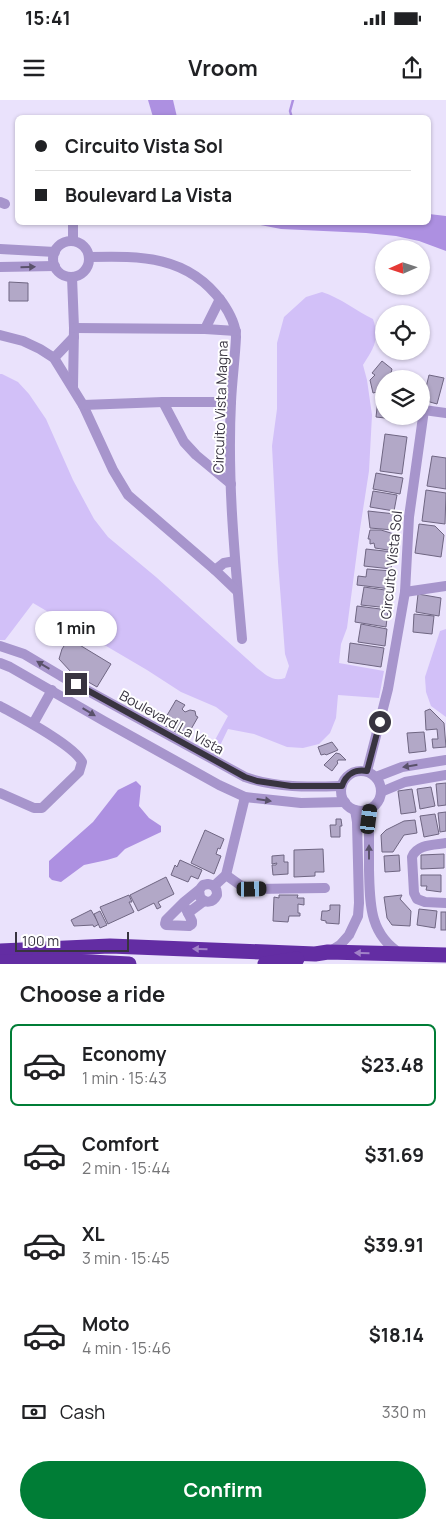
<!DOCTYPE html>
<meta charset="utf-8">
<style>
:root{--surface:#fff;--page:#f2f2f2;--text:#202124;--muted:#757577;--line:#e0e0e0;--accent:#007d36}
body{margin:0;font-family:Manrope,sans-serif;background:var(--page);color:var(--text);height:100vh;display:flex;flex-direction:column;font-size:19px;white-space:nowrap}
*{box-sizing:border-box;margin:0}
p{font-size:16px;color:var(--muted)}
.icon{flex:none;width:28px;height:28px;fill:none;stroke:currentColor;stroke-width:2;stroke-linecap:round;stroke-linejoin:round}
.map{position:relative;height:864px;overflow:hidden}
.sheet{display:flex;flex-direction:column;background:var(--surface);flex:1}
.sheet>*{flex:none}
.top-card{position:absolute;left:15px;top:15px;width:416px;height:110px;border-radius:8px;box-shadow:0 1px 4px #0004;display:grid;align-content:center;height:110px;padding:0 20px;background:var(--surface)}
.needle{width:32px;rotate:267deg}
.fabs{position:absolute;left:375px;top:140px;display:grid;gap:10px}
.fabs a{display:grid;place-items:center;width:55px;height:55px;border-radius:50%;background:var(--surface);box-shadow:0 1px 4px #0004;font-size:25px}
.scale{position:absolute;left:15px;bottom:12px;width:114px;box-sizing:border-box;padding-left:5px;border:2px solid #383440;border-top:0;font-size:14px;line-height:18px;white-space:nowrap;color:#383440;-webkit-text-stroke:4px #fff;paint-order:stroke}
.end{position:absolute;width:22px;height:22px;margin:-11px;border:6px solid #383440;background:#fff;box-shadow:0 0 0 2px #fff}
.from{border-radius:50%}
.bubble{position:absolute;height:35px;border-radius:18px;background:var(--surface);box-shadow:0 1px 4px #0004;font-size:16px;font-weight:700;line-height:35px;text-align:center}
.car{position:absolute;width:15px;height:30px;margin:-15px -8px;border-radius:6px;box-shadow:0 0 4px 1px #0007;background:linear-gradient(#222 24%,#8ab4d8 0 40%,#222 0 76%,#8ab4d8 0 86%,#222 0)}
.top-card b{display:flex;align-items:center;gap:18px;height:48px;font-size:19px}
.top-card b+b{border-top:1px solid var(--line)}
.top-card i{width:12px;height:12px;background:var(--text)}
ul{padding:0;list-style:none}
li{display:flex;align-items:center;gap:15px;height:82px;margin:0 10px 8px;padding:0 10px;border:2px solid transparent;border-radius:8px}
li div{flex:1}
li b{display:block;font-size:19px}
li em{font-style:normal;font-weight:700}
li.current{border-color:var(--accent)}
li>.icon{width:45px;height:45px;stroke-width:1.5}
h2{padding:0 20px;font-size:22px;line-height:60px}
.pay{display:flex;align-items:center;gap:12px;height:55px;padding:0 20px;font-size:19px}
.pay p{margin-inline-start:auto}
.primary-button{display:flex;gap:10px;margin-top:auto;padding:10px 20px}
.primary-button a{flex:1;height:58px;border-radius:30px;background:var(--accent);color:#fff;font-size:20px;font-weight:700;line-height:58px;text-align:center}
.status{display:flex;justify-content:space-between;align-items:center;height:35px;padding:0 25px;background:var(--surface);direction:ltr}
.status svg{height:14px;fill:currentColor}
header{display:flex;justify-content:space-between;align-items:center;height:65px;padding:0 20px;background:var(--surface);font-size:22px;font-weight:700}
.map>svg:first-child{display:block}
</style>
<div class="status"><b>15:41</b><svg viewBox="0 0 49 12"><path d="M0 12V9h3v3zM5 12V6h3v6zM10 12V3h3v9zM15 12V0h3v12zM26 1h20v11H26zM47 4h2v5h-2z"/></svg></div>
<header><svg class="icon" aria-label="menu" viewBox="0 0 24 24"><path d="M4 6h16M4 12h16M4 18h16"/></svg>Vroom<svg class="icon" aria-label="share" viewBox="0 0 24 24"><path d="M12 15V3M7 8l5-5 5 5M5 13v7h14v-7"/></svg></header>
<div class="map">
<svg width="446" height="864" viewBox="0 0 446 864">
<rect width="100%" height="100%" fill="#eae2fc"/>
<g fill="#d2c0f8">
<path d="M322,192C341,198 356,211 373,219C380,239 374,248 363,265L367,280L372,315L369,371L360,429L347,528L341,544L339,563L384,571L379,598L338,595L336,618L330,633L319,644L303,648L287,647L254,634L228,629L215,656L209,651L228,616L216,607L181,592L147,570L33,503L5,540H0V274H2L18,282L29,294L46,319L73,380L94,419L108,437L156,477L257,568C266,575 273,582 285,578L289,566L285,554L278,462L272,346L277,309V243L284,217L306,197Z"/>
<polygon points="446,529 446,617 431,606 426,592 425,577 440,531"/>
</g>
<g fill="#ad90e1">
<polygon points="148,0 173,0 177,17 153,17"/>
<polygon points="429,114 446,116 446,151 419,141 396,136 366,133 281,129 250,123 429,122"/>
<polygon points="136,681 141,686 139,706 149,718 161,726 161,732 125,749 117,757 107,760 84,765 61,782 52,780 49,777 49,761 93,722 118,690"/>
</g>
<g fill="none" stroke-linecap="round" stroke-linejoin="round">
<polyline stroke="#ad90e1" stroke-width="2.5" points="292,18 290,11 293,0"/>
</g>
<g fill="#b2a8c7" stroke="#6f6682">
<polygon points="9,182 28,183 28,201 9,201"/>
<polygon points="382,261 392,269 391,273 397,279 384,279 384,291 381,288 377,292 373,293 370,280 375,275 372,273"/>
<polygon points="429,275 444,278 437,304 423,300"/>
<polygon points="378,299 384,300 384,316 387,316 385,318 376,317"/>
<polygon points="385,334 407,337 402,374 380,371"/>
<polygon points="432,356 446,358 446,389 427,386"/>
<polygon points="376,373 403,378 400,394 373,389"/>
<polygon points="426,390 446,393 445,424 422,421"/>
<polygon points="373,391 397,395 394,411 370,407"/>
<polygon points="368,411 395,414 393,430 370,428"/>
<polygon points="419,424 435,426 444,435 441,457 415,453"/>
<polygon points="370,430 381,430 394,434 394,443 388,450 375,448 374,443 370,444 370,439 368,439"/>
<polygon points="366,449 393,452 391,469 364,466"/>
<polygon points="367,469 392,471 391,489 357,485 358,476 366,477"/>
<polygon points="364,487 392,491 389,508 361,505"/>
<polygon points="418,494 441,498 439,516 416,512"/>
<polygon points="357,506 388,510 386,527 355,522"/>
<polygon points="414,514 434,516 432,534 413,532"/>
<polygon points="361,524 387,529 385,546 358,542"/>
<polygon points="73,541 111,564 97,587 71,572 59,559 62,549 66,543"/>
<polygon points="350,543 384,548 381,567 348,562"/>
<polygon points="176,600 185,605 182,609 185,612 190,610 195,611 196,616 198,617 186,638 162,624"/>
<polygon points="430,609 444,623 446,647 433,648 432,639 438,639 437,629 426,630 425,611"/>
<polygon points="424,632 426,651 409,653 407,633"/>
<polygon points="332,642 338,650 326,655 325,654 321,655 318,647"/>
<polygon points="336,653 340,654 346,660 338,660 337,662 338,663 332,671 324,665"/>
<polygon points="446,683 446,705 438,706 436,684"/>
<polygon points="431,687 435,706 420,709 417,689"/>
<polygon points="412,689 416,712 401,714 398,691"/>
<polygon points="446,712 446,731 440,732 438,713"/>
<polygon points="435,714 439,734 424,737 420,716"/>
<polygon points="336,719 341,719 342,726 340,726 340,737 331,737 330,725 336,725"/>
<polygon points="415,720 417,733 404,735 393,752 382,752 381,735 386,730 404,721"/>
<polygon points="205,730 224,739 220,749 218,748 216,754 221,756 214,774 191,763"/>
<polygon points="323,749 324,772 315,772 315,776 294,777 294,750"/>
<polygon points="444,754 444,768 421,769 421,755"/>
<polygon points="284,755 284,762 288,762 288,774 273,775 272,765 276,765 277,763 272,764 272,756"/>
<polygon points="399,755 400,771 385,772 384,756"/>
<polygon points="180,760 202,770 198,779 191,776 188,782 171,775 175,765 177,767"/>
<polygon points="421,775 441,775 441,792 426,790 427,786 421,786"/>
<polygon points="166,777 174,794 158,802 161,807 157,809 154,803 138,811 130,795"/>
<polygon points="129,795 132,802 129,802 134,812 108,824 100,807"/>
<polygon points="279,795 298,795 297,798 304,798 304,805 298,804 298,813 300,813 300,816 289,816 288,822 273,821 274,797 279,798"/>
<polygon points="402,795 400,799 411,811 410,826 392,825 387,818 384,797"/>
<polygon points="330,805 340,805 339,824 326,823 326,821 321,820 322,811 327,811 330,810"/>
<polygon points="419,809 437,811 435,828 417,825"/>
<polygon points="91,810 99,824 94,827 93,825 74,826 71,820"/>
<polygon points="100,811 107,825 100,828 94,814"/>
<rect x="441" y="812" width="5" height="18"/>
</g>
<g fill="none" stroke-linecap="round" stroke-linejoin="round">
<g stroke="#a795cc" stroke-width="10">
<polyline points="0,102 5,104"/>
<polyline points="73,122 73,141"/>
<circle cx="71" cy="159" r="18"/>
<polyline points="0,149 55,152"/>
<path d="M89,157C141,156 188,155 222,202C229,212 236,224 236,237C235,259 232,280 231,302C227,381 235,460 242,539"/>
<polyline points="0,167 55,166"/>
<polyline points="72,177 74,228 73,287"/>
<polyline points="74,228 205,229 236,231"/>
<polyline points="205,229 220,199"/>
<polyline points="0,235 23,241 40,249 54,258 83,305 113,370 128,395 215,470 237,491"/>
<polyline points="54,258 74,237"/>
<polyline points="163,302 184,342 196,355 231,384"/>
<polyline points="83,305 163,302 231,302"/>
<polyline points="424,310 446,313"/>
<polyline points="215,470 224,463 235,461"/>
<polyline points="405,492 446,486"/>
<path d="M0,546L24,554L61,576L245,677C276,688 309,687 341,686"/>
<polyline points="0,563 10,567 104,621 219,685 245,697 301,703 345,702"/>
<path d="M0,606C18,616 74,645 82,662L79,672L42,708H34L0,693"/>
<polyline points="33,624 52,590"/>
<polyline points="367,671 388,589 405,492 409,417 424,310"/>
<circle cx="361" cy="691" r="20"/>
<polyline points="376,677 402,667 446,660"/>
<polyline points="381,692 405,682 446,675"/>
<path d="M371,708L369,719C369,736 369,753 369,770C370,804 369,834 401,854"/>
<path d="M446,743C434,745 417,744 412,757L414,793L417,799L425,802L446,803"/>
<polyline points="226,775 240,785 252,789 325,788"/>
<polyline points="214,786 226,775 245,697"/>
<path d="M183,803L192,821V824L189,826L166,825L165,824L166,820L183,803L199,790L203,785L208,784C215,785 217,789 217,795C213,803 205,804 200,797L199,790"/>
<polyline points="188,813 204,801"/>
<polyline points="329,852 340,845 349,835 358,816 359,803 357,722 355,710"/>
</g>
<g stroke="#632da3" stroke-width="15">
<polyline points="0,851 110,846 315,854 328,852 446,855"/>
<polyline points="0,862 71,861 129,864"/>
<polyline points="265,864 297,859"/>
</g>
</g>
<defs><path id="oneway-solid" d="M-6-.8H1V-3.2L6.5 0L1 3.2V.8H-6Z" transform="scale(1.25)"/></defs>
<g fill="#59516a">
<use href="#oneway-solid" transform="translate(28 167) rotate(-1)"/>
<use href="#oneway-solid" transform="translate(43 565) rotate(-149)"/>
<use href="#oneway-solid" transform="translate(89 612) rotate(31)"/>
<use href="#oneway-solid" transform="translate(410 666) rotate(171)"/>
<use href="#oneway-solid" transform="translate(264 700) rotate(8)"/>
<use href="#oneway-solid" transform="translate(369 752) rotate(-90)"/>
</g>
<g fill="#a181c8">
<use href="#oneway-solid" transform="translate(200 849) rotate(-178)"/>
<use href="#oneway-solid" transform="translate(362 853) rotate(-179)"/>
</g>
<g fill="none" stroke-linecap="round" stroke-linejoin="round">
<path stroke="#383440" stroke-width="6" d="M76,584L245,677L257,681L291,686H342C346,674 355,669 367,671L380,622"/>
</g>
<g text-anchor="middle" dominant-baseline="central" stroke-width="4" stroke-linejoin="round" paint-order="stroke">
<g font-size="14" fill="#383440" stroke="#fff">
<text transform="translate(220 307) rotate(-88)">Circuito Vista Magna</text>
<text transform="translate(391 465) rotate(-84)">Circuito Vista Sol</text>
<text transform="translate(172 622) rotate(29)">Boulevard La Vista</text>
</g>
</g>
</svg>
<div class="fabs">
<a><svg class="needle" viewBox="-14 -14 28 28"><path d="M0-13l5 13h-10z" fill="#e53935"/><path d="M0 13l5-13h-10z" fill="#757577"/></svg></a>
<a><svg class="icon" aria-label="locate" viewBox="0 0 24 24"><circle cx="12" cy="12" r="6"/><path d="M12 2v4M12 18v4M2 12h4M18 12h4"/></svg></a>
<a><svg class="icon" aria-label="layers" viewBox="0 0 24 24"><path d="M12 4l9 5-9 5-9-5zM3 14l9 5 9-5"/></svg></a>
</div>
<div class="scale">100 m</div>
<i class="end from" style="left:380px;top:622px"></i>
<i class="end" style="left:76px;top:584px"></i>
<div class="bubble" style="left:35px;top:511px;width:82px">1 min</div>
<i class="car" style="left:369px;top:719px;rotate:7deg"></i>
<i class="car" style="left:252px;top:789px;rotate:89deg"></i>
<div class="top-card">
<b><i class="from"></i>Circuito Vista Sol</b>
<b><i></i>Boulevard La Vista</b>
</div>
</div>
<section class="sheet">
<h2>Choose a ride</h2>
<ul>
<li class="current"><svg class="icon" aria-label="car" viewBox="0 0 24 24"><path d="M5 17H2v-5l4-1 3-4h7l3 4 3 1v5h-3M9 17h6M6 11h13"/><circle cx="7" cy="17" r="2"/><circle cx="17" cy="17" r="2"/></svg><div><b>Economy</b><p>1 min · 15:43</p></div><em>$23.48</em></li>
<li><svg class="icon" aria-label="car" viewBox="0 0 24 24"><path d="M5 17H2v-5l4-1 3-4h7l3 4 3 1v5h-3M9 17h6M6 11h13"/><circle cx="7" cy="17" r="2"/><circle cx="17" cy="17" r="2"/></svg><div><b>Comfort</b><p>2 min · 15:44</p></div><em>$31.69</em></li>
<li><svg class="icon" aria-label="car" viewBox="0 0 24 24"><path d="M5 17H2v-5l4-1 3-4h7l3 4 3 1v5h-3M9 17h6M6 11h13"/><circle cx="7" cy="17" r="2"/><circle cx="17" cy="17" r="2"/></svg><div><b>XL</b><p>3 min · 15:45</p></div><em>$39.91</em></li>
<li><svg class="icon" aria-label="car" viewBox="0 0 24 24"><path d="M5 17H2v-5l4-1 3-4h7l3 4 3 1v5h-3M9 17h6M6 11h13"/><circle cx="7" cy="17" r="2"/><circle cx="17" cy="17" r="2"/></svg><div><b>Moto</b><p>4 min · 15:46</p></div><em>$18.14</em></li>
</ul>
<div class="pay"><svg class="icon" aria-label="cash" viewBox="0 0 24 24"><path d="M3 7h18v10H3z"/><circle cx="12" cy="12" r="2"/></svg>Cash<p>330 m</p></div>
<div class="primary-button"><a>Confirm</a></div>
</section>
